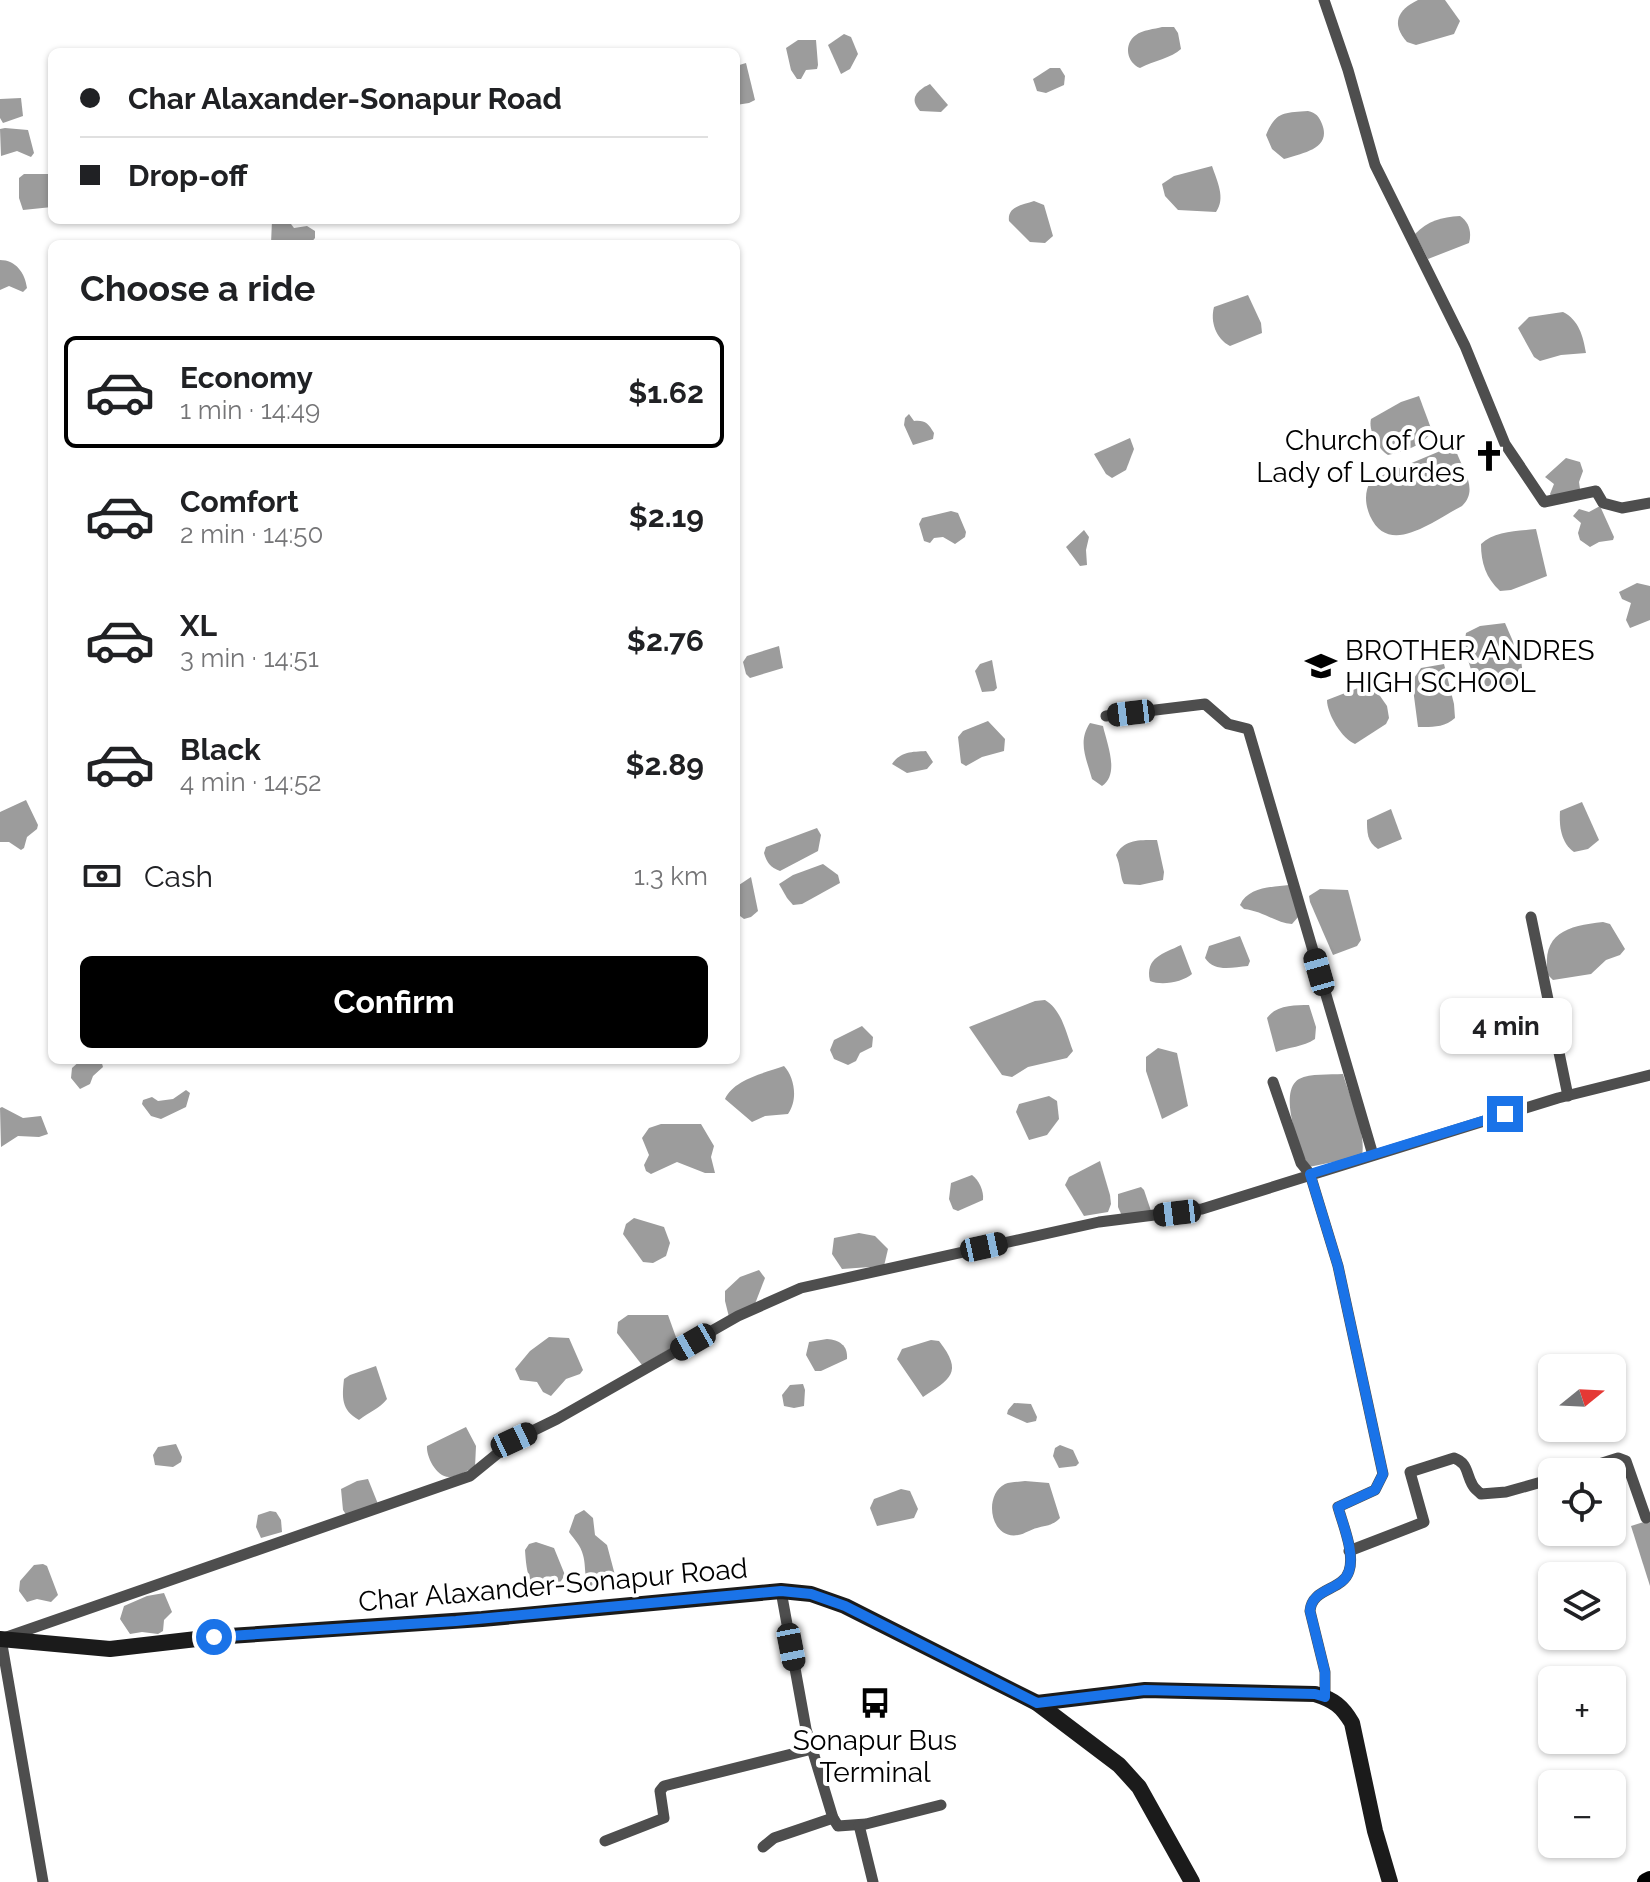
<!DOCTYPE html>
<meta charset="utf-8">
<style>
:root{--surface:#fff;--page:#f6f6f6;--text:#202124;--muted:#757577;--line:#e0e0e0;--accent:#000}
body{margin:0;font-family:Raleway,sans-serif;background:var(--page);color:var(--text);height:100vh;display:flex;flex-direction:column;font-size:30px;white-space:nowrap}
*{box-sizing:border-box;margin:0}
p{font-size:26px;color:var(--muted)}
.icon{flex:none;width:44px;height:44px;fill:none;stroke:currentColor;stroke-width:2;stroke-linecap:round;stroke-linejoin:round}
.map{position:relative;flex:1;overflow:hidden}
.drawer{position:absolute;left:48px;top:240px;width:692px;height:824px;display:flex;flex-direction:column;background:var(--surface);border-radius:12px;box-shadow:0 2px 6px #0004}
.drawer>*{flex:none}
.top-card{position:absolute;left:48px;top:48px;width:692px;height:176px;border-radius:12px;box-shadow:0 2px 6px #0004;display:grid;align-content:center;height:176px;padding:0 32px;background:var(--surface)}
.needle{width:52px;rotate:72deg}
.fabs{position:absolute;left:1538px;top:1354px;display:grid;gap:16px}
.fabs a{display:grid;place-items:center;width:88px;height:88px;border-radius:12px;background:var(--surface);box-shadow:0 2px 6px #0004;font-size:40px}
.end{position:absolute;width:36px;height:36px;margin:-18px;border:10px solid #1a73e8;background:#fff;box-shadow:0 0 0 4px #fff}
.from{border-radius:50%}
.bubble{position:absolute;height:56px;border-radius:12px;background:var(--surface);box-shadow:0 2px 6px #0004;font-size:26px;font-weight:700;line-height:56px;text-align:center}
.car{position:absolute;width:24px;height:48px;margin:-24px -12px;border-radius:10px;box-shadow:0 0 6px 2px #0007;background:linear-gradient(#222 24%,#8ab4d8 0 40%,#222 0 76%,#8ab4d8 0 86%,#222 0)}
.top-card b{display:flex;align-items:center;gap:28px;height:76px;font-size:30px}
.top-card b+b{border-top:2px solid var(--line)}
.top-card i{width:20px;height:20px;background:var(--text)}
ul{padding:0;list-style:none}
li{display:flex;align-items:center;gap:24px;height:112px;margin:0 16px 12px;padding:0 16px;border:4px solid transparent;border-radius:12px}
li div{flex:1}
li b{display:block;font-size:30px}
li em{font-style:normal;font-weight:700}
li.selected{border-color:var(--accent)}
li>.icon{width:72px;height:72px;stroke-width:1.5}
h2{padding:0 32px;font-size:36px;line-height:96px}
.pay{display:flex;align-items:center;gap:20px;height:88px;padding:0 32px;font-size:30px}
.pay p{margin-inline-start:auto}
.primary-button{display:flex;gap:16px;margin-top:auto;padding:16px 32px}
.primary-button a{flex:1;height:92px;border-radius:12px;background:var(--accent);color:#fff;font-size:32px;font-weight:700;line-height:92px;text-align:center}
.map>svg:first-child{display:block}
</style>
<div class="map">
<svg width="1650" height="1882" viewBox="0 0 1650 1882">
<rect width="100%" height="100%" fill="#fff"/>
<g fill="#9c9c9c">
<path d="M1418,0H1445L1460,21L1454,34L1416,45L1407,42C1391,24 1397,10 1418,0Z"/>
<path d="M1162,27H1174L1178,33L1181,49C1172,58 1153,61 1140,68C1127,63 1123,44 1136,35C1142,30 1155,29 1162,27Z"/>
<polygon points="844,34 851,37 858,54 850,69 841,74 828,45"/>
<polygon points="798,40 816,40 818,65 817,69 806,70 801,79 797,79 791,70 786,48"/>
<polygon points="746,63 755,100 749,103 736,105 736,66"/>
<polygon points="1050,68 1060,68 1065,76 1064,85 1046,93 1037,91 1033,79"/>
<path d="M930,84L948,105L941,112L920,111C908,98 918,90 930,84Z"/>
<polygon points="21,98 23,116 3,123 0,118 0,99"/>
<path d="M1308,111C1316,113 1319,116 1322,124C1332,149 1302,153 1284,159L1272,149L1266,135C1276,111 1284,113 1308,111Z"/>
<polygon points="5,128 28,130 34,153 31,157 17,151 1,156 0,129"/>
<path d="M1212,166C1217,181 1226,198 1216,212L1178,210L1165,196L1162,184L1174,176Z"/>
<polygon points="24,174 48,174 52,187 52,207 23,210 19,198 19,178"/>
<path d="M1034,201L1044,205L1053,236L1045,243L1030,242L1009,221C1007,206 1023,205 1034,201Z"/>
<path d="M1460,216C1469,222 1472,232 1469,243L1428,259L1415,234C1428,221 1441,217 1460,216Z"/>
<polygon points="272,220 288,220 294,228 307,226 315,231 315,238 310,244 271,244"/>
<path d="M0,260C16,260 25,273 27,288L23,292L9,286L0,290Z"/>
<path d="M1248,295L1261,323L1262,333L1230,346C1216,339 1210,322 1214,307Z"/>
<path d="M1563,312C1579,320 1583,336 1586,353L1561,355L1540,361L1534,357L1518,328L1529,317Z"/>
<path d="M1419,396L1432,431C1423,446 1404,451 1388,455C1378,449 1368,430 1371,419L1401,402Z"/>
<path d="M909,414L914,421C925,420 928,423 934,433L933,439L913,445L904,425L905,418Z"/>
<polygon points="1130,438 1134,449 1126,470 1112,478 1106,474 1094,454"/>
<path d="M1445,449L1456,451C1463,470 1479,490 1462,506C1434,520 1389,558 1370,516C1365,504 1364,492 1371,480Z"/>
<polygon points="1566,458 1580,462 1583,471 1579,482 1580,489 1554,501 1550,494 1554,484 1545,477"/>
<polygon points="1600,506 1614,537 1613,540 1599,542 1590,547 1580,540 1578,533 1581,523 1573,516 1579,509 1589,512"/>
<polygon points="951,511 958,513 966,532 965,537 955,544 943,537 934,538 930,543 924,541 919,524 922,518"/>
<path d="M1536,529L1547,576L1511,590L1500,591C1486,578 1481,563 1481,544C1494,531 1518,531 1536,529Z"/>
<polygon points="1084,530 1089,537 1086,550 1087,565 1080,566 1066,547"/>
<polygon points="1637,583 1650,586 1650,620 1630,628 1626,620 1631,603 1622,599 1619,592"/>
<path d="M1505,623L1521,660L1523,675L1513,684L1484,689C1471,680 1463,648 1466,633L1480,626Z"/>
<polygon points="779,646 783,668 750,678 746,674 743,662 747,656"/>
<polygon points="992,660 997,688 994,691 982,692 975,671 980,664"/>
<path d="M1444,664L1454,704L1455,718C1444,728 1431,727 1418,727L1412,681L1421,668Z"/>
<path d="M1371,683L1387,706L1389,718L1386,724L1355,744C1342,739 1327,714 1327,700Z"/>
<polygon points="988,721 1005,739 1004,751 982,757 966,766 961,763 958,737 963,731"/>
<path d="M1090,723L1103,726C1107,744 1120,774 1102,786L1092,779C1087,760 1077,742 1090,723Z"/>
<path d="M926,751L933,762L927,769L907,773L892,764C901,751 912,752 926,751Z"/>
<polygon points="26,800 38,825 37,829 27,837 24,848 21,850 9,842 0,842 0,812"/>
<path d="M1582,802L1599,840L1588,849L1574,852C1561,843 1559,826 1560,811Z"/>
<path d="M1391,809L1402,839L1378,849C1367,842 1367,832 1367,820Z"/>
<path d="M817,828L821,835L818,851L780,871C770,867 767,863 764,853L766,847Z"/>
<path d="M1157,840L1164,872L1163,880L1140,885L1124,884C1120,878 1121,866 1116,855C1124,839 1140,840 1157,840Z"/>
<polygon points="823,864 838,875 840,883 802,904 793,905 787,898 779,884 793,875"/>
<polygon points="751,877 758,911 751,917 744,919 736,913 736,887"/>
<path d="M1289,885L1299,916L1292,924C1276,923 1263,911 1244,909L1240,905C1248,887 1272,887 1289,885Z"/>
<polygon points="1320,889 1348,890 1361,940 1357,946 1333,955 1310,902 1309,896"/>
<path d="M1603,922L1610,924L1625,949L1620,955L1606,960L1591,974L1553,980L1548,975C1541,933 1567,926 1603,922Z"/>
<path d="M1240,936L1250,961L1248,966C1233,967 1215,973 1205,958L1209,946Z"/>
<path d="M1181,945L1192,974C1183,982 1162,986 1150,981C1145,957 1163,954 1181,945Z"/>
<path d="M1045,1000C1062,1010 1066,1033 1073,1051L1067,1058L1028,1067L1012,1077L1002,1075L969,1027L1035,1001Z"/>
<path d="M1309,1005L1316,1027L1315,1039C1303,1047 1289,1047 1276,1052L1267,1018C1276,1005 1295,1005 1309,1005Z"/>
<polygon points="862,1026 873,1037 872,1047 860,1053 856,1061 848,1065 834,1059 830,1050 834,1040"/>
<polygon points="1158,1048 1177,1053 1188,1106 1162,1119 1146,1071 1146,1057"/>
<polygon points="81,1060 101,1060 103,1067 93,1076 90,1084 80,1089 71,1078 72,1068"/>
<path d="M784,1066C795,1078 798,1100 788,1114L765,1116L752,1122L725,1099C734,1079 765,1073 784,1066Z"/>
<path d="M1343,1074C1349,1095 1367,1134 1362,1156L1309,1167C1300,1149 1277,1092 1299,1079C1311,1073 1329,1075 1343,1074Z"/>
<polygon points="186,1090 190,1093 186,1107 161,1119 151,1116 142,1104 143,1100 152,1097 158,1101 173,1099"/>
<polygon points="1049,1096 1057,1101 1059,1119 1047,1135 1029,1140 1016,1112 1019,1104"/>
<polygon points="2,1107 23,1118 41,1116 48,1134 39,1137 18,1136 1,1147 0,1108"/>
<polygon points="661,1124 701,1124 714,1146 711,1157 715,1173 705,1173 677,1162 651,1174 646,1171 644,1165 649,1155 642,1138 649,1128"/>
<polygon points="1100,1161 1110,1195 1111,1204 1108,1212 1084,1216 1065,1185 1069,1177"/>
<path d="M972,1175C979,1180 984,1191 983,1200L958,1211L953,1209L949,1199L951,1183Z"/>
<polygon points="1141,1187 1144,1190 1151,1211 1122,1216 1118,1207 1118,1194"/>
<polygon points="634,1218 664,1227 670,1243 666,1256 653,1263 643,1262 623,1234 626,1224"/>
<polygon points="859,1233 875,1236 888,1249 884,1266 842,1269 832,1254 834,1238"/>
<polygon points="759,1270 765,1278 753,1309 729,1317 725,1301 725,1291 740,1277"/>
<polygon points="628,1315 668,1315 677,1340 675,1346 642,1365 617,1333 618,1322"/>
<polygon points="549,1337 569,1338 583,1370 580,1374 566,1379 551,1396 543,1392 537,1382 520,1380 515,1369 530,1351"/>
<path d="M827,1339C839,1340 848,1345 847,1359L821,1371H815L806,1355L809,1342Z"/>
<path d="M931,1340L939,1341C964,1373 950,1379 923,1397L897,1359L902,1349Z"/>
<path d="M376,1366L387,1399C379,1409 369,1412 359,1420C341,1410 342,1397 344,1379L350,1375Z"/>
<polygon points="803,1384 805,1390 804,1406 794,1408 784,1406 782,1395 790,1385"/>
<polygon points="1014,1403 1031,1404 1037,1417 1036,1421 1027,1423 1007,1414 1008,1410"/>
<path d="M466,1427L476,1446L475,1467C468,1470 457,1477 449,1477C436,1477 426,1456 427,1446Z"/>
<polygon points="176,1444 182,1457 181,1462 173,1467 155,1465 153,1455 158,1447"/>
<polygon points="1060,1445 1073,1450 1079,1463 1076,1466 1059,1468 1053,1456 1055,1448"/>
<polygon points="368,1479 378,1504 349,1519 343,1510 341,1489 357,1481"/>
<path d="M1025,1481L1049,1483L1060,1518C1052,1526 1047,1525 1037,1528C1031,1529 1025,1534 1018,1535C990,1540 983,1495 1005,1484C1010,1482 1019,1482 1025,1481Z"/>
<polygon points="901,1489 910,1491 918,1509 914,1518 877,1526 870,1508 874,1499"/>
<path d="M584,1510L593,1518L595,1535L607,1545L616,1579L612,1582L602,1578L595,1592C582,1583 587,1568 583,1555C581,1546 574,1539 569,1532L575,1515Z"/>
<polygon points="270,1511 276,1512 281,1520 282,1532 261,1538 256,1527 258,1515"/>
<polygon points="1650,1520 1650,1586 1631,1526"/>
<path d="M536,1542L554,1548L565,1575L559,1584L539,1591C527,1583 526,1564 525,1550L529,1544Z"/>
<polygon points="43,1564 47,1566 58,1595 51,1602 37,1599 27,1602 19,1591 20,1581 34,1565"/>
<polygon points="164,1593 172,1612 164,1620 163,1631 158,1634 142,1632 130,1634 120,1619 124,1606 147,1596"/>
</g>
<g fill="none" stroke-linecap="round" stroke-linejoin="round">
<g stroke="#4e4e4e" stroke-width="11">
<polyline points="1324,0 1348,70 1375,165 1465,346 1505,444 1544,502 1596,491 1603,503 1622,508 1650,503"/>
<polyline points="1106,716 1205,704 1228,724 1248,729 1373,1155"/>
<polyline points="1531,917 1568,1096"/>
<path d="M1273,1082L1301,1163L1310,1174L1338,1266L1383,1474L1375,1490L1338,1507C1343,1525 1355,1553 1349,1571C1343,1591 1312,1587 1310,1611L1325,1672V1697"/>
<polyline points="1574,1472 1618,1458 1626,1461 1646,1518"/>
<path d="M1349,1551L1424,1522L1410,1472L1454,1458C1468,1463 1466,1473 1472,1484C1474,1489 1478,1491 1481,1494L1506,1492L1552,1479"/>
<polyline points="781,1591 806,1729 833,1818 838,1826 866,1824 941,1805"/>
<polyline points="859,1825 873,1882"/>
<polyline points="605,1841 664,1818 660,1791 664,1786 812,1749"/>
<polyline points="763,1847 774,1838 833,1818"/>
<polyline points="43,1882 1,1639 470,1476 514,1440 557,1419 738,1316 801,1288 1099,1222 1202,1209 1558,1098 1650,1075"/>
</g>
<g stroke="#1b1b1b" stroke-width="16">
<polyline points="0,1639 110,1649 214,1637 482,1619 781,1591 811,1594 845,1606 1037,1703 1119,1765 1139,1787 1192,1882"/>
<path d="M1037,1703L1145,1690L1315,1694C1334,1700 1342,1706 1352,1723L1375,1831L1390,1882"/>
</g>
<polyline stroke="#000" stroke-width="18" points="1646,1882 1650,1880"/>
</g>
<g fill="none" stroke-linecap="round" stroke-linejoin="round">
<path stroke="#1a73e8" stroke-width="10" d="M214,1637L456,1621L781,1591L811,1594L845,1606L1037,1703L1145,1690L1315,1694L1325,1697V1672L1310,1611C1312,1587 1343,1591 1349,1571C1355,1553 1343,1525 1338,1507L1375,1490L1383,1474L1338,1266L1310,1174L1505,1114"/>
</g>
<defs>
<symbol id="church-bare" viewBox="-9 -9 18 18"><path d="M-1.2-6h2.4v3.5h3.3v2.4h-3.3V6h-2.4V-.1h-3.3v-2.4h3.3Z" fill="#000" stroke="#fff" stroke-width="2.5" paint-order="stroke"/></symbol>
<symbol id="school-bare" viewBox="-9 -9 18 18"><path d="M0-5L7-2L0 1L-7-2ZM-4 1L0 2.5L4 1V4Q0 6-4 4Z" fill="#000" stroke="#fff" stroke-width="2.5" paint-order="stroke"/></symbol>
<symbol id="bus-bare" viewBox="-9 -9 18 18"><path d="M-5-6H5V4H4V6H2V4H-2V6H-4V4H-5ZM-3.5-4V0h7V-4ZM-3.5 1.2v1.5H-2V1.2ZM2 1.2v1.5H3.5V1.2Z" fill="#000" stroke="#fff" stroke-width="2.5" paint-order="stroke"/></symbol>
</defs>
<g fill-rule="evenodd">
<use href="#church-bare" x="1467" y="434" width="44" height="44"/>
<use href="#school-bare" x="1299" y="644" width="44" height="44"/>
<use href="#bus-bare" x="853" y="1681" width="44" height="44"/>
</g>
<g text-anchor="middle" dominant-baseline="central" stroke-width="8" stroke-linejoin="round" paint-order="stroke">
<g font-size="28" fill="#000" stroke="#fff" text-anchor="end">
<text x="1465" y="440">Church of Our<tspan x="1465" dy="32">Lady of Lourdes</tspan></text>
<text x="1345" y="650" text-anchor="start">BROTHER ANDRES<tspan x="1345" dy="32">HIGH SCHOOL</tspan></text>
<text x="875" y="1740" text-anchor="middle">Sonapur Bus<tspan x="875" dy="32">Terminal</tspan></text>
</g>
<g font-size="28" fill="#000" stroke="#fff">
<text transform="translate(553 1585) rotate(-5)">Char Alaxander-Sonapur Road</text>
</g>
</g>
</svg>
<div class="fabs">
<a><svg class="needle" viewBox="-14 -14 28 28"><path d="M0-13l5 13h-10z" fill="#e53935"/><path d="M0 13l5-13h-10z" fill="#757577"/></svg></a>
<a><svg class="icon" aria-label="locate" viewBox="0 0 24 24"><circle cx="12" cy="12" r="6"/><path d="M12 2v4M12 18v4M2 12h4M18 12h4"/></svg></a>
<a><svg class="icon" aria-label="layers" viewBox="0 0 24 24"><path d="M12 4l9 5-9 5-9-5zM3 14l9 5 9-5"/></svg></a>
<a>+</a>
<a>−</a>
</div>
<i class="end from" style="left:214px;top:1637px"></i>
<i class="end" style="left:1505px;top:1114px"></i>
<div class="bubble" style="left:1440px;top:998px;width:132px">4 min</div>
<i class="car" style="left:1131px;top:713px;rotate:263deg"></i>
<i class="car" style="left:1319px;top:972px;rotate:344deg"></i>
<i class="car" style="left:1177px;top:1213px;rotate:263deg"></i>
<i class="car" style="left:984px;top:1247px;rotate:78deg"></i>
<i class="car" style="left:693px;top:1342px;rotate:240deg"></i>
<i class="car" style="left:514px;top:1440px;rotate:65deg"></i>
<i class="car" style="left:791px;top:1647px;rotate:169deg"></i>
<div class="top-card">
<b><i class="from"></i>Char Alaxander-Sonapur Road</b>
<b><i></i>Drop-off</b>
</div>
<section class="drawer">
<h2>Choose a ride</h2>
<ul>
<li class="selected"><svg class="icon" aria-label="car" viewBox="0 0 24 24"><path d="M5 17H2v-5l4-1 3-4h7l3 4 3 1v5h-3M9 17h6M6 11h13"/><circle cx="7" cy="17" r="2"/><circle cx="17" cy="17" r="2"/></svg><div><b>Economy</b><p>1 min · 14:49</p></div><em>$1.62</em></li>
<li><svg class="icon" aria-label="car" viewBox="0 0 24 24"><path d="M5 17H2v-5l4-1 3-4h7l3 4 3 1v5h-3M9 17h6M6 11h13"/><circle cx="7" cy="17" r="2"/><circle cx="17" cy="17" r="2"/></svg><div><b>Comfort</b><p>2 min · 14:50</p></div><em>$2.19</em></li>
<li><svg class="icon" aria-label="car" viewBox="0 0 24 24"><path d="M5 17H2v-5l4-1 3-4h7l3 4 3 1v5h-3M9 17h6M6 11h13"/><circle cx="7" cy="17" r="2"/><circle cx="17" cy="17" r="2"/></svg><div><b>XL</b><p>3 min · 14:51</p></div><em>$2.76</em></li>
<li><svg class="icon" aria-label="car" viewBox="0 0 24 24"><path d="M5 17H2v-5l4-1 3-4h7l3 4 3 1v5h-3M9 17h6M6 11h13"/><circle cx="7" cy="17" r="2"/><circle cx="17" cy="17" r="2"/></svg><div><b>Black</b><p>4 min · 14:52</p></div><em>$2.89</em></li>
</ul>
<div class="pay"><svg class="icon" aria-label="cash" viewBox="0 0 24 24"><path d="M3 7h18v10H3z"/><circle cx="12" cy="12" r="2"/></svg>Cash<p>1.3 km</p></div>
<div class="primary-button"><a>Confirm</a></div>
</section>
</div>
